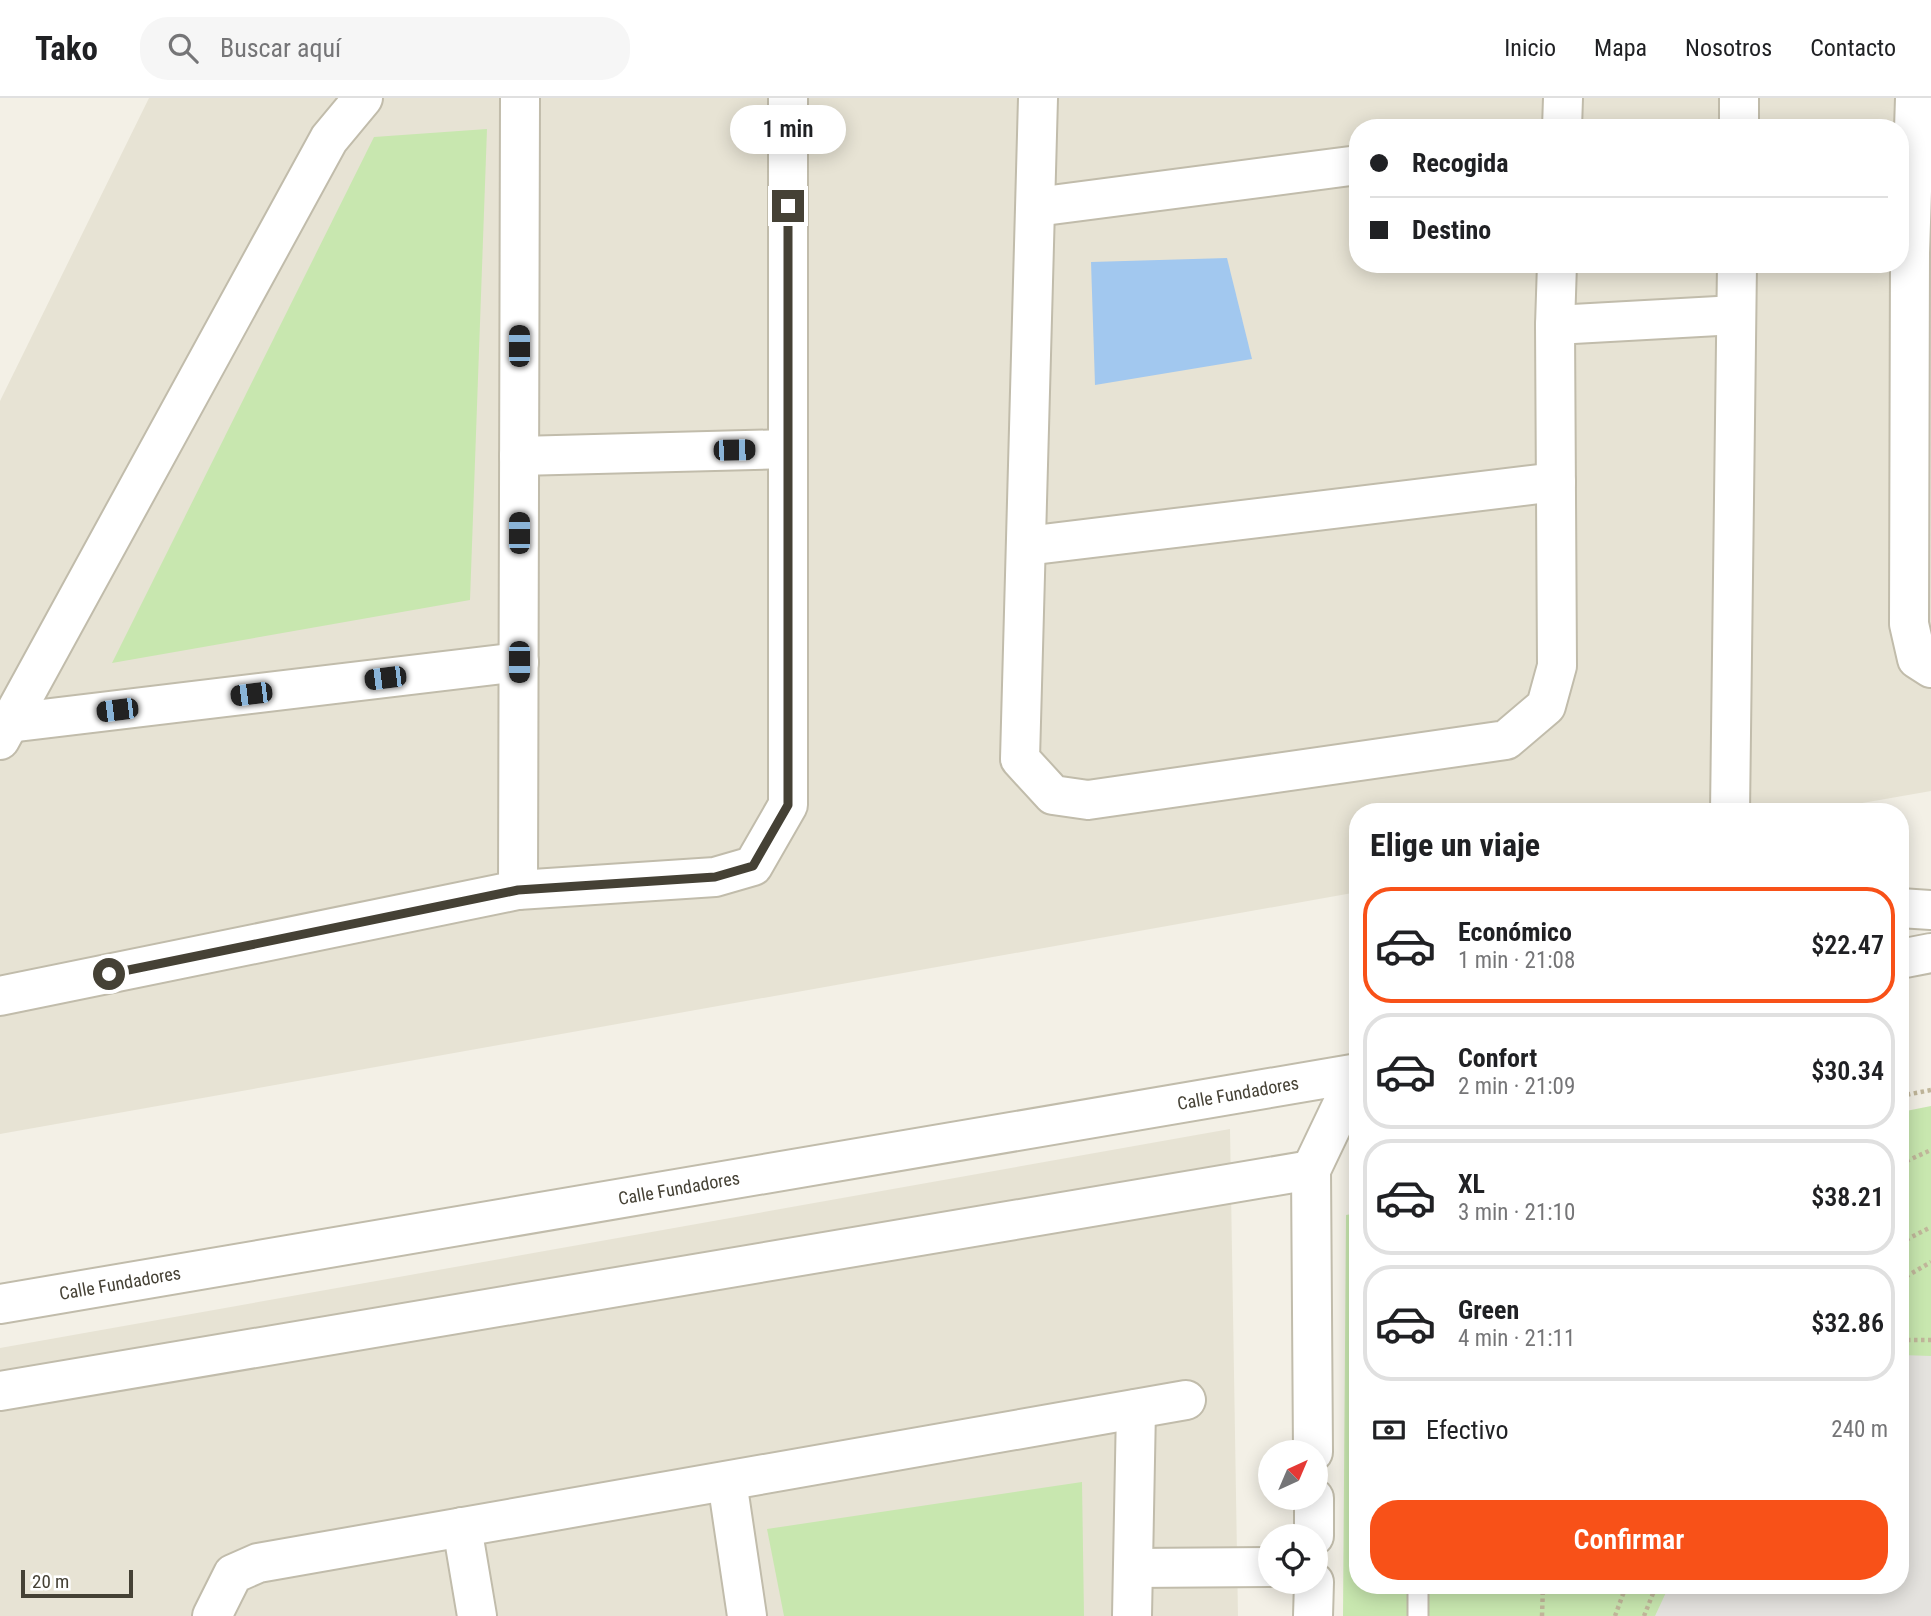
<!DOCTYPE html>
<html lang="es">
<meta charset="utf-8">
<style>
:root{--surface:#fff;--page:#f6f6f6;--text:#202124;--muted:#757577;--line:#e0e0e0;--accent:#f85118}
body{margin:0;font-family:"Roboto Condensed",sans-serif;background:var(--page);color:var(--text);height:100vh;display:flex;flex-direction:column;font-size:26px;white-space:nowrap}
*{box-sizing:border-box;margin:0}
p{font-size:23px;color:var(--muted)}
.icon{flex:none;width:38px;height:38px;fill:none;stroke:currentColor;stroke-width:2;stroke-linecap:round;stroke-linejoin:round}
.map{position:relative;flex:1;overflow:hidden}
.details{position:absolute;left:1349px;top:705px;width:560px;height:791px;display:flex;flex-direction:column;background:var(--surface);border-radius:28px;box-shadow:0 4px 18px #0003}
.details>*{flex:none}
.guide{position:absolute;left:1349px;top:21px;width:560px;height:154px;border-radius:28px;box-shadow:0 4px 18px #0003;display:grid;align-content:center;height:154px;padding:0 21px;background:var(--surface)}
.needle{width:46px;rotate:44deg}
.tools{position:absolute;left:1258px;top:1342px;display:grid;gap:14px}
.tools a{display:grid;place-items:center;width:70px;height:70px;border-radius:50%;background:var(--surface);box-shadow:0 4px 18px #0003;font-size:35px}
.scale{position:absolute;left:21px;bottom:18px;width:112px;box-sizing:border-box;padding-left:7px;border:4px solid #454135;border-top:0;font-size:19px;line-height:24px;white-space:nowrap;color:#454135;-webkit-text-stroke:5px #fff;paint-order:stroke}
.end{position:absolute;width:32px;height:32px;margin:-16px;border:9px solid #454135;background:#fff;box-shadow:0 0 0 4px #fff}
.from{border-radius:50%}
.bubble{position:absolute;height:49px;border-radius:24px;background:var(--surface);box-shadow:0 4px 18px #0003;font-size:23px;font-weight:600;line-height:49px;text-align:center}
.car{position:absolute;width:21px;height:42px;margin:-21px -10px;border-radius:9px;box-shadow:0 0 5px 2px #0007;background:linear-gradient(#222 24%,#8ab4d8 0 40%,#222 0 76%,#8ab4d8 0 86%,#222 0)}
.guide b{display:flex;align-items:center;gap:24px;height:66px;font-size:26px}
.guide b+b{border-top:2px solid var(--line)}
.guide i{width:18px;height:18px;background:var(--text)}
ul{padding:0;list-style:none}
li{display:flex;align-items:center;gap:21px;height:116px;margin:0 14px 10px;padding:0 7px;border:4px solid var(--line);border-radius:28px}
li div{flex:1}
li b{display:block;font-size:26px}
li em{font-style:normal;font-weight:600}
li.active{border-color:var(--accent)}
li>.icon{width:63px;height:63px;stroke-width:1.5}
h2{padding:0 21px;font-size:32px;line-height:84px}
.pay{display:flex;align-items:center;gap:18px;height:77px;padding:0 21px;font-size:26px}
.pay p{margin-inline-start:auto}
.cta{display:flex;gap:14px;margin-top:auto;padding:14px 21px}
.cta a{flex:1;height:80px;border-radius:28px;background:var(--accent);color:#fff;font-size:28px;font-weight:600;line-height:80px;text-align:center}
header{display:flex;align-items:center;gap:42px;box-sizing:border-box;height:98px;padding:0 35px;background:var(--surface);border-bottom:2px solid var(--line)}
header strong{font-size:33px}
nav{display:flex;gap:38px;margin-inline-start:auto;font-size:24px}
.search{width:490px;height:63px;background:var(--page);display:flex;align-items:center;gap:18px;box-sizing:border-box;padding:0 24px;border-radius:28px;color:var(--muted);font-size:26px}
.map>svg:first-child{display:block}
</style>
<header>
<strong>Tako</strong>
<div class="search"><svg class="icon" aria-label="search" viewBox="0 0 24 24"><circle cx="10" cy="10" r="6"/><path d="M15 15l6 6"/></svg>Buscar aquí</div>
<nav><a>Inicio</a><a>Mapa</a><a>Nosotros</a><a>Contacto</a></nav>
</header>
<div class="map">
<svg width="1931" height="1518" viewBox="0 0 1931 1518">
<rect width="100%" height="100%" fill="#f3f0e6"/>
<g fill="#e7e3d4" fill-rule="evenodd">
<path d="M149,0H1931V693L1811,714H1358V794L0,1036V303ZM1358,30H1900V166H1358Z"/>
<polygon points="1230,1031 1238,1518 0,1518 0,1250"/>
</g>
<g fill="#c8e7af">
<polygon points="487,31 470,502 112,565 374,39"/>
<polygon points="1931,1008 1931,1518 1343,1518 1346,1117 1358,1115 1358,1488 1900,1488 1901,1014"/>
<polygon points="1082,1384 1084,1518 784,1518 767,1431"/>
</g>
<polygon fill="#e4e2de" points="1901,1257 1931,1258 1931,1518 1655,1518 1669,1488 1900,1488"/>
<polygon fill="#a2c8ef" points="1227,160 1252,261 1095,287 1091,164"/>
<g fill="none" stroke-linecap="round" stroke-linejoin="round">
<defs>
<polyline id="service" points="1418,1518 1418,1488"/>
<g id="minor">
<polyline points="1038,0 1020,661 1053,697 1088,702 1506,642 1546,608 1557,568 1555,227 1557,166"/>
<polyline points="1915,0 1910,155 1909,526 1917,561 1931,570"/>
<polyline points="1562,30 1563,0"/>
<polyline points="1739,30 1739,0"/>
<polyline points="1036,109 1358,67"/>
<polyline points="1555,227 1736,217"/>
<polyline points="519,358 788,351"/>
<polyline points="1026,448 1556,384"/>
<polyline points="9,625 519,564"/>
<polyline points="0,642 329,41 363,0"/>
<polyline points="1730,714 1737,166"/>
<polyline points="518,792 520,0"/>
<polyline points="1900,810 1931,812"/>
<polyline points="1900,861 1931,855"/>
<polyline points="0,898 518,792 715,779 753,768 788,707 788,0"/>
<polyline points="0,1206 1358,975"/>
<polyline points="0,1293 1311,1072"/>
<polyline points="1313,1354 1311,1072 1342,1007 1358,979"/>
<polyline points="727,1383 747,1518"/>
<polyline points="1314,1400 1314,1438"/>
<polyline points="462,1429 477,1518"/>
<polyline points="1133,1470 1270,1469"/>
<polyline points="212,1518 233,1476 258,1465 1186,1302"/>
<polyline points="1132,1518 1136,1311"/>
<polyline points="1313,1518 1314,1484"/>
</g>
</defs>
<use href="#service" stroke="#c1bcab" stroke-width="23"/>
<use href="#minor" stroke="#c1bcab" stroke-width="42"/>
<g stroke="#c0b69a" stroke-width="4.5" stroke-dasharray="3.5 3.5" stroke-linecap="butt">
<polyline points="1900,998 1931,992"/>
<polyline points="1900,1066 1931,1052"/>
<polyline points="1900,1145 1931,1129"/>
<polyline points="1900,1182 1931,1164"/>
<polyline points="1900,1242 1931,1242"/>
<polyline points="1542,1518 1543,1488"/>
<polyline points="1615,1518 1626,1488"/>
<polyline points="1644,1518 1656,1488"/>
</g>
<use href="#service" stroke="#fff" stroke-width="19"/>
<use href="#minor" stroke="#fff" stroke-width="38"/>
</g>
<g fill="none" stroke-linecap="round" stroke-linejoin="round">
<polyline stroke="#454135" stroke-width="9" points="109,876 518,792 715,779 753,768 788,707 788,108"/>
</g>
<g text-anchor="middle" dominant-baseline="central" stroke-width="5" stroke-linejoin="round" paint-order="stroke">
<g font-size="18" fill="#454135" stroke="#fff">
<text transform="translate(1238 995) rotate(-10)">Calle Fundadores</text>
<text transform="translate(679 1090) rotate(-10)">Calle Fundadores</text>
<text transform="translate(120 1185) rotate(-10)">Calle Fundadores</text>
</g>
</g>
</svg>
<div class="tools">
<a><svg class="needle" viewBox="-14 -14 28 28"><path d="M0-13l5 13h-10z" fill="#e53935"/><path d="M0 13l5-13h-10z" fill="#757577"/></svg></a>
<a><svg class="icon" aria-label="locate" viewBox="0 0 24 24"><circle cx="12" cy="12" r="6"/><path d="M12 2v4M12 18v4M2 12h4M18 12h4"/></svg></a>
</div>
<div class="scale">20 m</div>
<i class="end from" style="left:109px;top:876px"></i>
<i class="end" style="left:788px;top:108px"></i>
<div class="bubble" style="left:730px;top:7px;width:116px">1 min</div>
<i class="car" style="left:519px;top:248px;rotate:0deg"></i>
<i class="car" style="left:734px;top:352px;rotate:89deg"></i>
<i class="car" style="left:519px;top:435px;rotate:0deg"></i>
<i class="car" style="left:519px;top:564px;rotate:180deg"></i>
<i class="car" style="left:385px;top:580px;rotate:263deg"></i>
<i class="car" style="left:251px;top:596px;rotate:263deg"></i>
<i class="car" style="left:117px;top:612px;rotate:263deg"></i>
<div class="guide">
<b><i class="from"></i>Recogida</b>
<b><i></i>Destino</b>
</div>
<section class="details">
<h2>Elige un viaje</h2>
<ul>
<li class="active"><svg class="icon" aria-label="car" viewBox="0 0 24 24"><path d="M5 17H2v-5l4-1 3-4h7l3 4 3 1v5h-3M9 17h6M6 11h13"/><circle cx="7" cy="17" r="2"/><circle cx="17" cy="17" r="2"/></svg><div><b>Económico</b><p>1 min · 21:08</p></div><em>$22.47</em></li>
<li><svg class="icon" aria-label="car" viewBox="0 0 24 24"><path d="M5 17H2v-5l4-1 3-4h7l3 4 3 1v5h-3M9 17h6M6 11h13"/><circle cx="7" cy="17" r="2"/><circle cx="17" cy="17" r="2"/></svg><div><b>Confort</b><p>2 min · 21:09</p></div><em>$30.34</em></li>
<li><svg class="icon" aria-label="car" viewBox="0 0 24 24"><path d="M5 17H2v-5l4-1 3-4h7l3 4 3 1v5h-3M9 17h6M6 11h13"/><circle cx="7" cy="17" r="2"/><circle cx="17" cy="17" r="2"/></svg><div><b>XL</b><p>3 min · 21:10</p></div><em>$38.21</em></li>
<li><svg class="icon" aria-label="car" viewBox="0 0 24 24"><path d="M5 17H2v-5l4-1 3-4h7l3 4 3 1v5h-3M9 17h6M6 11h13"/><circle cx="7" cy="17" r="2"/><circle cx="17" cy="17" r="2"/></svg><div><b>Green</b><p>4 min · 21:11</p></div><em>$32.86</em></li>
</ul>
<div class="pay"><svg class="icon" aria-label="cash" viewBox="0 0 24 24"><path d="M3 7h18v10H3z"/><circle cx="12" cy="12" r="2"/></svg>Efectivo<p>240 m</p></div>
<div class="cta"><a>Confirmar</a></div>
</section>
</div>
